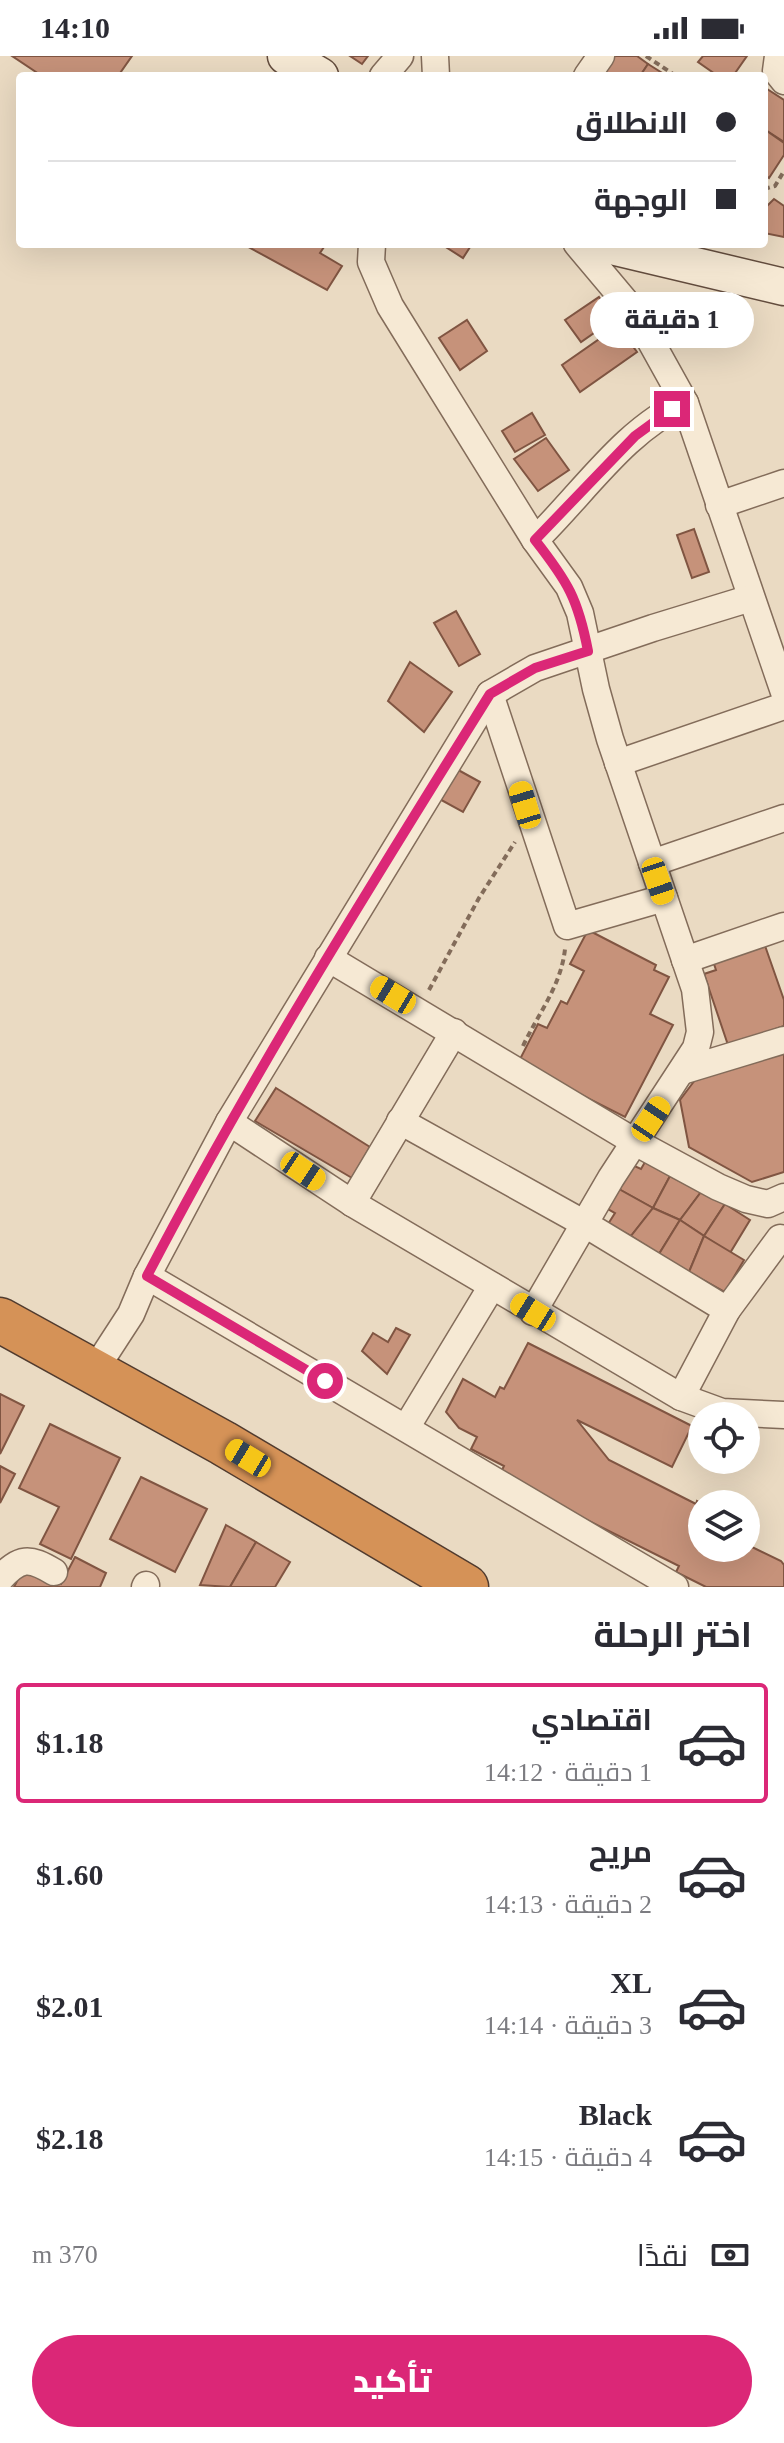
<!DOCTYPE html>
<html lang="ar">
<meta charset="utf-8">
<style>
:root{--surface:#fff;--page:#f2f2f3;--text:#2b2b33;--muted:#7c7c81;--line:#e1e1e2;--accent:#db2777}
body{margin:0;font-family:"Times New Roman",Cairo,serif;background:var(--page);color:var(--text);direction:rtl;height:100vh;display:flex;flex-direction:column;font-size:30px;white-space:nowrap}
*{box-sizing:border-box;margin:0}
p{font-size:26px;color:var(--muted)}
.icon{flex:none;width:44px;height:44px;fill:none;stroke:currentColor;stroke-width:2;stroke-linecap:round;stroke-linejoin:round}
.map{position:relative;height:1531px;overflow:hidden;direction:ltr}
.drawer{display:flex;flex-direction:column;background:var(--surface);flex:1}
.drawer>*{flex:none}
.hud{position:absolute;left:16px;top:16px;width:752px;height:176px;border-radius:8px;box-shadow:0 8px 32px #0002;direction:rtl;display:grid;align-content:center;height:176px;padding:0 32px;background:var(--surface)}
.tools{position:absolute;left:688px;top:1346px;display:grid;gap:16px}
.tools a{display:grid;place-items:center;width:72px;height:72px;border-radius:50%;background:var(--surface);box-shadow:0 8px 32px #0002;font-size:40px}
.end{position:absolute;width:36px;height:36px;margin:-18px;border:10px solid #db2777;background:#fff;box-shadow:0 0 0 4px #fff}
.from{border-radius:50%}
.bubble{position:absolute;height:56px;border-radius:28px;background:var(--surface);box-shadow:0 8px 32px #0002;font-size:26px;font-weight:800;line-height:56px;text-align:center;direction:rtl}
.car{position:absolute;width:24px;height:48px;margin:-24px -12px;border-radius:10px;box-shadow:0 0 6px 2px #0007;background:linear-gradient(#f5c518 24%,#345 0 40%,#f5c518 0 76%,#345 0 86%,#f5c518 0)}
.hud b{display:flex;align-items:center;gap:28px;height:76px;font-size:30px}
.hud b+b{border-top:2px solid var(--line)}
.hud i{width:20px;height:20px;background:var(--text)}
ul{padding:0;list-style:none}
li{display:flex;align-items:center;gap:24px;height:120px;margin:0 16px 12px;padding:0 16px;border:4px solid transparent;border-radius:8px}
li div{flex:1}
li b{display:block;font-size:30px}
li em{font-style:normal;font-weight:800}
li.on{border-color:var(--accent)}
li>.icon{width:72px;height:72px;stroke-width:1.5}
h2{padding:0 32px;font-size:36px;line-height:96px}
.pay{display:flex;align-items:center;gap:20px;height:88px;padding:0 32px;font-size:30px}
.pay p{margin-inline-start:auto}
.button{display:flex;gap:16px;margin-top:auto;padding:16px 32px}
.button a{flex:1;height:92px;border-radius:48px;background:var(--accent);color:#fff;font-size:32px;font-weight:800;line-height:92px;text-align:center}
.status{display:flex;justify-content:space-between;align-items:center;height:56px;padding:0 40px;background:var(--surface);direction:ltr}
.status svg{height:22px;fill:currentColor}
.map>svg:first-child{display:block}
</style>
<div class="status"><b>14:10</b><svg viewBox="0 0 49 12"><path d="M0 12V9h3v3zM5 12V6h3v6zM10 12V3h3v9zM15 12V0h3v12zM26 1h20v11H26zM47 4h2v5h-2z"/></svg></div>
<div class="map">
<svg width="784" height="1531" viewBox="0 0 784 1531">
<rect width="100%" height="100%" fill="#eadac2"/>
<g fill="#c6927a" stroke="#805542" stroke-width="2">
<polygon points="12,0 132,0 118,20 42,20"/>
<polygon points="350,0 368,0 362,8"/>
<polygon points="606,0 637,0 648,8 640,20 596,20"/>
<polygon points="703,0 747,0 733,20 718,20 698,6"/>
<polygon points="648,8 667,20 640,20"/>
<polygon points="764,31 784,44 784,86 764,73"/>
<polygon points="764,73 784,87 784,99 769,122 764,118"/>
<polygon points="774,143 784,150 784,181 764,177 764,153"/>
<polygon points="243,188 326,188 320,197 342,210 327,234"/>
<polygon points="441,188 472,188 463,202"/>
<polygon points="599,241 614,263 581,286 565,264"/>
<polygon points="467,264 487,295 460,314 439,282"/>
<polygon points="618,270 637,296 580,336 562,309"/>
<polygon points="532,357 545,379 515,396 502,375"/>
<polygon points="546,382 569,414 538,435 514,403"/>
<polygon points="694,473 709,516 692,522 677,479"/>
<polygon points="456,555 480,598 459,610 434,567"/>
<polygon points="410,606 452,636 424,676 388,645"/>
<polygon points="451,710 480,726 463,756 434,740"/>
<polygon points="588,874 656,909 654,914 669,921 650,958 673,969 625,1061 518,1007 538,968 547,972 561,945 567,948 584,915 570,908"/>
<polygon points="763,884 784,944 784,970 728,989 704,918 716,914 712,902"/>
<polygon points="784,996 784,1116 752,1126 689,1091 680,1044 695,1024"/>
<polygon points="276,1032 370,1091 352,1122 255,1065"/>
<polygon points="645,1106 670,1120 653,1152 617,1132 630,1108 641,1113"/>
<polygon points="670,1120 701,1136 680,1164 653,1152"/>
<polygon points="617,1132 653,1152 631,1180 608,1168 615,1157 604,1151"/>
<polygon points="701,1136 725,1148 704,1180 680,1164"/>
<polygon points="725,1148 750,1164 730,1197 704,1180"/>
<polygon points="653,1152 680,1164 659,1198 631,1180"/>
<polygon points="680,1164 704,1180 689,1216 659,1198"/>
<polygon points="704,1180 744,1204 725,1236 689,1216"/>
<polygon points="396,1272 410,1279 387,1318 362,1295 373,1277 388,1286"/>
<polygon points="528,1287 692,1370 672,1411 577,1364 609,1404 696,1448 697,1445 703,1448 702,1492 726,1492 741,1500 752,1491 781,1505 784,1509 784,1531 706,1531 676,1516 679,1510 499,1420 504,1410 471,1393 477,1381 459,1372 446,1356 463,1323 495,1341 500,1331 504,1333"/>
<polygon points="0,1338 24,1350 0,1398"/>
<polygon points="50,1368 120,1402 71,1503 40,1488 59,1451 19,1432"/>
<polygon points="0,1410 15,1418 0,1447"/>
<polygon points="141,1421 207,1453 175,1516 110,1483"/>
<polygon points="226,1469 256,1486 230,1531 200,1529"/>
<polygon points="256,1486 290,1506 275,1531 230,1531"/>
<polygon points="75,1501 106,1517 100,1531 14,1531 25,1510 61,1528"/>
</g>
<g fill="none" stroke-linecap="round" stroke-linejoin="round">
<defs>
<g id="street">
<polyline points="435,0 436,20"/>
<polyline points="778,0 776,15 784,25"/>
<polyline points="383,20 400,0"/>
<polyline points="587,20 601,0"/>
<polyline points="372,188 371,206 390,250 535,484 569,531 580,557 596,633 610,683 695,933 700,976 696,992 611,1122 533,1256"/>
<polyline points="577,188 635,257 685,347 784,636"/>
<polyline points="719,449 784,427"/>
<path d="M535,484C582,439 625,373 685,347"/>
<polyline points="490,638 567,870 664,842"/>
<polyline points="618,707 784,650"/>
<polyline points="652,807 784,762"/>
<polyline points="328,902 635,1086 718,1131 746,1143 768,1148 784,1141"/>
<polyline points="685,904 784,870"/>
<polyline points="682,1015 784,984"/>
<polyline points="400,1065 585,1168 727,1254"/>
<polyline points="229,1066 352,1147 681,1341 722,1356 784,1359"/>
<polyline points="352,1147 454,976"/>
<polyline points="147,1220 675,1531"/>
<polyline points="94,1315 131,1258 147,1220 229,1066 490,638 535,612 653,572 751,542"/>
<polyline points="681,1341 727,1254 780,1182"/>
<polyline points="406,1372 492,1230"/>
<path d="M0,1523C20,1501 29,1501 54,1516"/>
<polyline points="145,1531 146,1529"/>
</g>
<g id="secondary">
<polyline points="286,0 320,20"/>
<polyline points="603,188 784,231"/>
</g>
<polyline id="highway" points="0,1264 223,1387 466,1531"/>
</defs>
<use href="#street" stroke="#836c5a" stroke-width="29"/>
<use href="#secondary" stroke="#644d3e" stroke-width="39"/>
<use href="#highway" stroke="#513b2e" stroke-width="47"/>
<g stroke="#836c5a" stroke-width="4" stroke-dasharray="6 4" stroke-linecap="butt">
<polyline points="646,0 676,20"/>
<polyline points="764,133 775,130 784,115"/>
<polyline points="429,934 479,842 515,786"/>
<path d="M523,990C539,956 561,930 565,893"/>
</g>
<use href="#street" stroke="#f6e9d4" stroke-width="26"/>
<use href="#secondary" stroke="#f6e9d4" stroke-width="36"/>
<use href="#highway" stroke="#d59257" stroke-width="44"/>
</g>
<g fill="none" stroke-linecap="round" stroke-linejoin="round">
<path stroke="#db2777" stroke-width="10" d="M325,1325L147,1220C251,1020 371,829 490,638L535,612L588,595C578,543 568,526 535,484L635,380L672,353"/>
</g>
</svg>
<div class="tools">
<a><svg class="icon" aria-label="locate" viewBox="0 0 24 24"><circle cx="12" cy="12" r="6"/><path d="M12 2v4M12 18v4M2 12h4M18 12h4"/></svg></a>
<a><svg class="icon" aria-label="layers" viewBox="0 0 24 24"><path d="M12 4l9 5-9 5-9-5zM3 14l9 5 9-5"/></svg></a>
</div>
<i class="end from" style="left:325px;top:1325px"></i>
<i class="end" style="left:672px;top:353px"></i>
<div class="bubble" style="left:590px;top:236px;width:164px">1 دقيقة</div>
<i class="car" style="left:525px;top:749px;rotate:343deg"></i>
<i class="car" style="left:658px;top:825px;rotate:161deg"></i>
<i class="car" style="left:393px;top:939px;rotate:301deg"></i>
<i class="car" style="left:651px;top:1063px;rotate:34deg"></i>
<i class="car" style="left:303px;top:1115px;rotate:124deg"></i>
<i class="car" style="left:533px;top:1256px;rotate:302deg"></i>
<i class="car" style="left:248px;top:1402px;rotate:301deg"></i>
<div class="hud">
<b><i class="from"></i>الانطلاق</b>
<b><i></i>الوجهة</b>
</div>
</div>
<section class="drawer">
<h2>اختر الرحلة</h2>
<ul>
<li class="on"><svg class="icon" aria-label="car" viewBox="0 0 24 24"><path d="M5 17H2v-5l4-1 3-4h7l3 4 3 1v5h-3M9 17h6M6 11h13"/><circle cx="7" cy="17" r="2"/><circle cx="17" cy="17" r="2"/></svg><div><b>اقتصادي</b><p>1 دقيقة · 14:12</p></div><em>$1.18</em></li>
<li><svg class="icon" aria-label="car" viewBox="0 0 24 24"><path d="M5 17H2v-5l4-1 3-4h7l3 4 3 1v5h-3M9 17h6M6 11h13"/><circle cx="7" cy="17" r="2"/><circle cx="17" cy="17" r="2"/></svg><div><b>مريح</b><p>2 دقيقة · 14:13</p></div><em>$1.60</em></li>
<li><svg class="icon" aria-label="car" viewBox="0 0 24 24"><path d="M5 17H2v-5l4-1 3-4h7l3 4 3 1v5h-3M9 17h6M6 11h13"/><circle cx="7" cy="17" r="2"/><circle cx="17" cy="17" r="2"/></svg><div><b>XL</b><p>3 دقيقة · 14:14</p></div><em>$2.01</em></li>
<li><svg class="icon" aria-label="car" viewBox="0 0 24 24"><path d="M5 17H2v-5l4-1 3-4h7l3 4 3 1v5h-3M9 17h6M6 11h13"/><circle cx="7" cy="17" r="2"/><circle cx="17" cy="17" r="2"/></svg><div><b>Black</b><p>4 دقيقة · 14:15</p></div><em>$2.18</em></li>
</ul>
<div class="pay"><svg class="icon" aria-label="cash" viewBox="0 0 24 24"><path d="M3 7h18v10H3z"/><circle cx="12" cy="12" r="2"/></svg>نقدًا<p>370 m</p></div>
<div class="button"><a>تأكيد</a></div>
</section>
